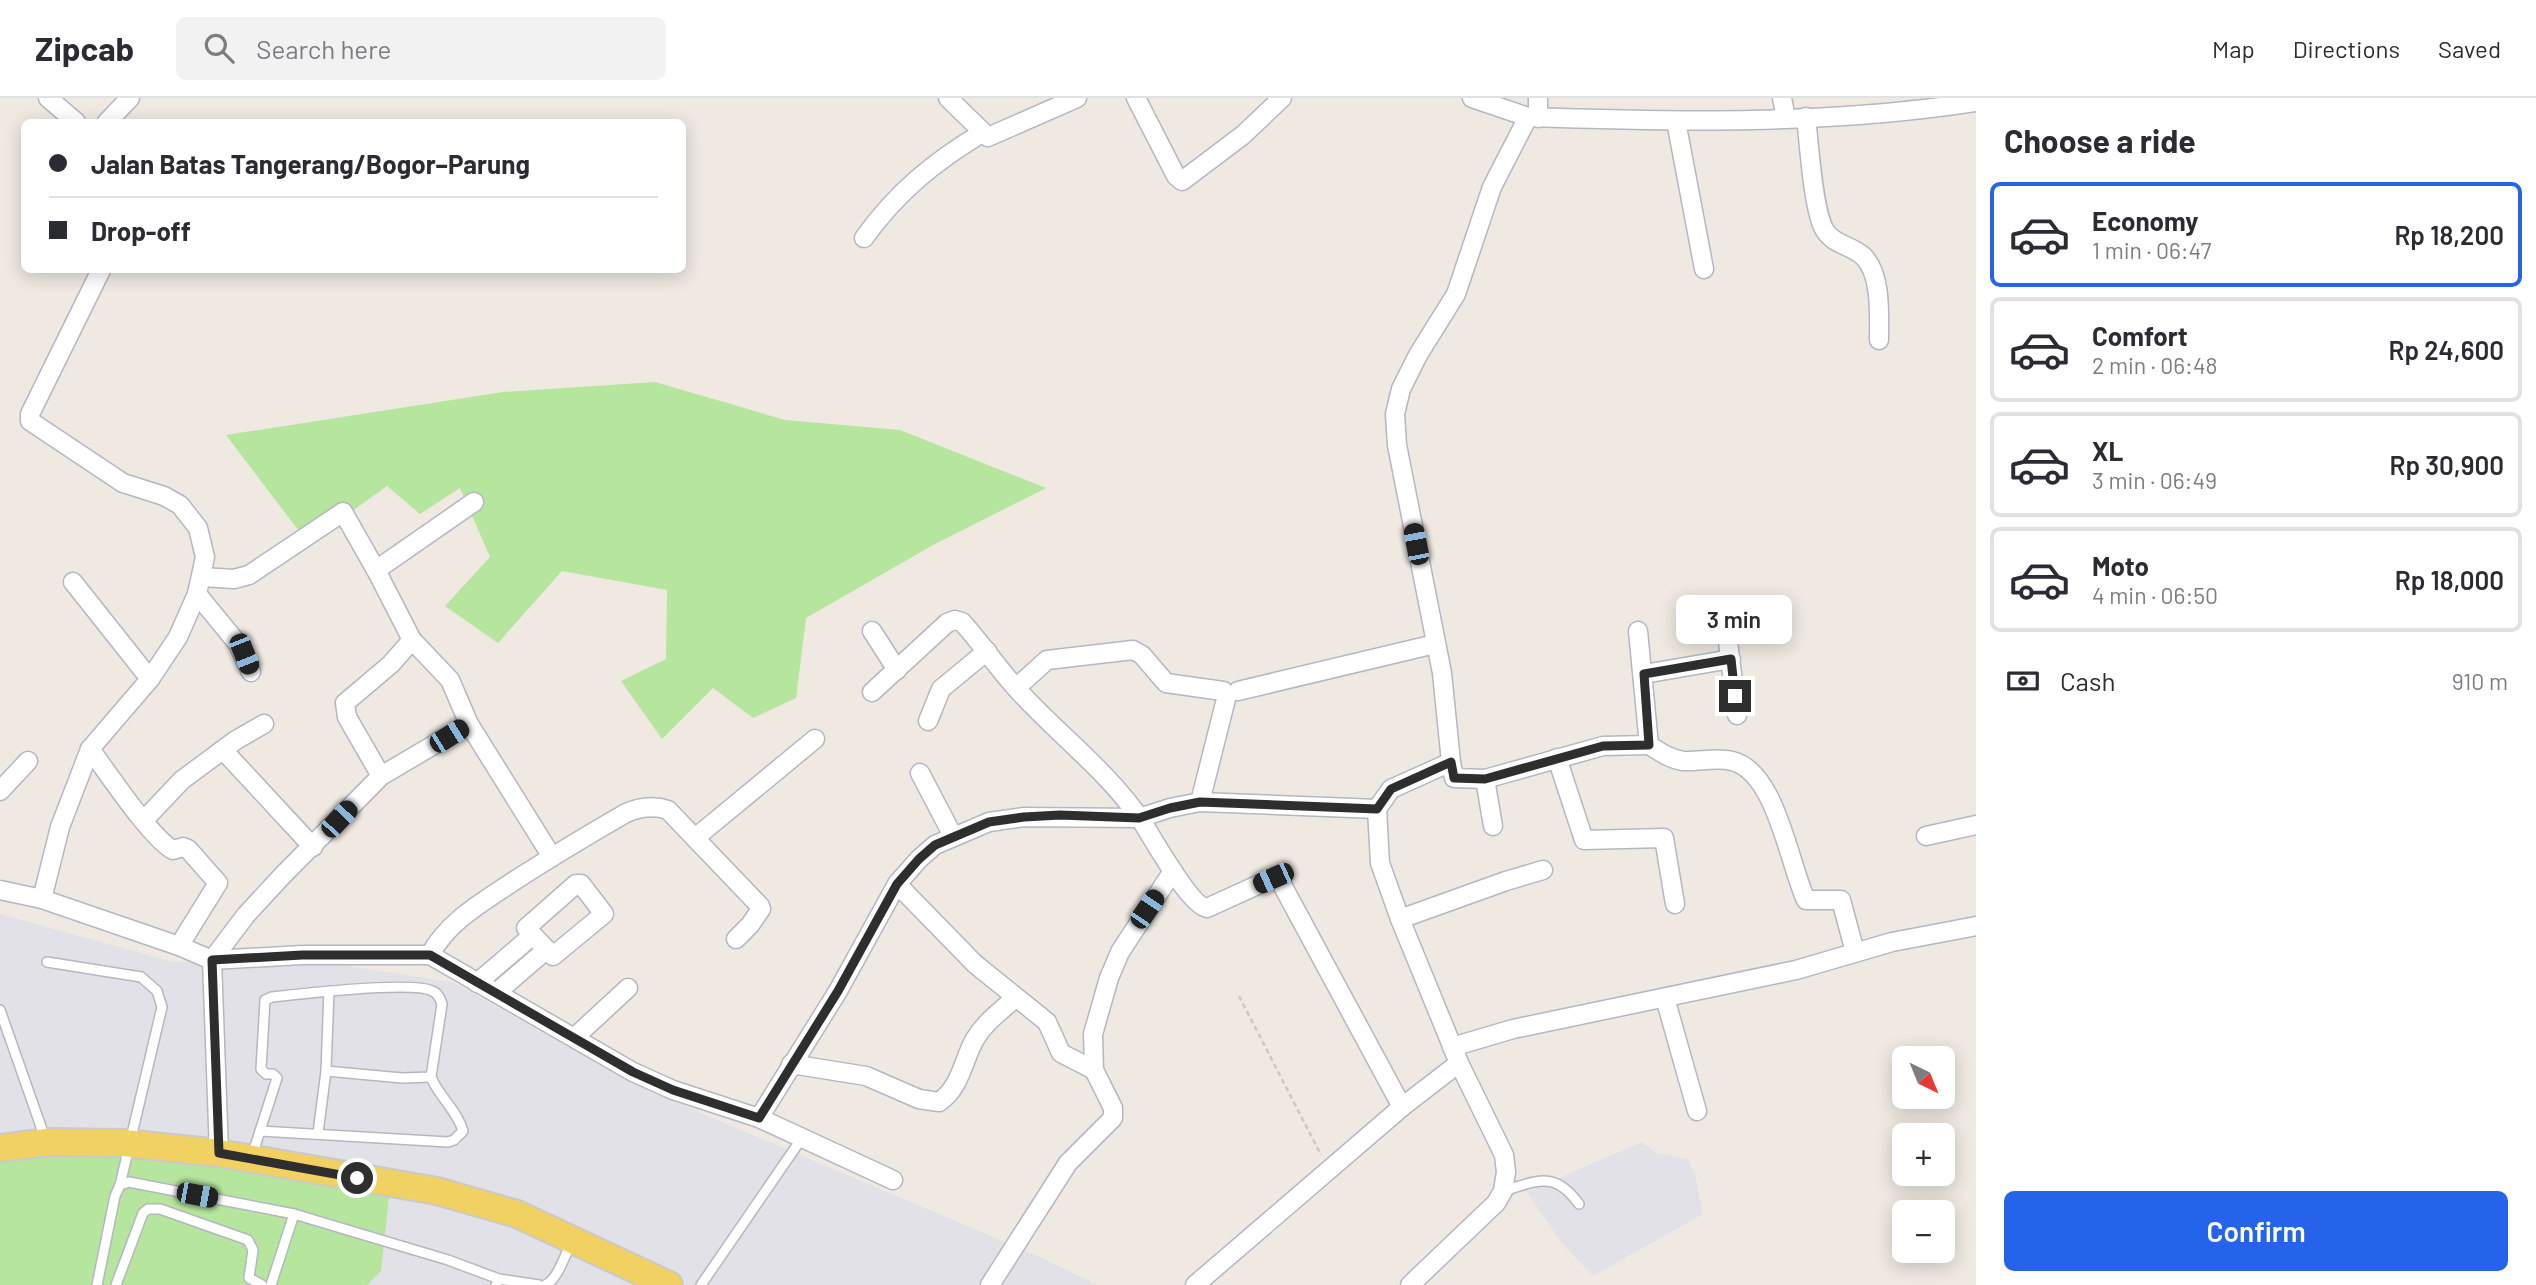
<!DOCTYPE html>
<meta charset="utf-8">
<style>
:root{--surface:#fff;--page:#f2f2f3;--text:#2b2b33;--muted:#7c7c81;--line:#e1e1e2;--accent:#2563eb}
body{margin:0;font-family:Barlow,sans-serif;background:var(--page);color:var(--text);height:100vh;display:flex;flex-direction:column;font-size:26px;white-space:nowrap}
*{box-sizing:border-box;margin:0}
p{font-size:23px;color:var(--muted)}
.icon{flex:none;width:38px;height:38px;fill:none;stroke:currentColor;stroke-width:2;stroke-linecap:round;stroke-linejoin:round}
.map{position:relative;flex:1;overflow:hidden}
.drawer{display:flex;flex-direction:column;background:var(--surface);width:560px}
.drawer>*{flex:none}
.guide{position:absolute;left:21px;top:21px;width:665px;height:154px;border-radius:10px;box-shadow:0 4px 18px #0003;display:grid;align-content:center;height:154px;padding:0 28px;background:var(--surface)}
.needle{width:46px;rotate:137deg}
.controls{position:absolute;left:1892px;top:948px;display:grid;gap:14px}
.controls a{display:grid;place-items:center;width:63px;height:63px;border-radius:10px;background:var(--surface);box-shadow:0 4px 18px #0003;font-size:35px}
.end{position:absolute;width:32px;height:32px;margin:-16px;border:9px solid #2e2e2e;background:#fff;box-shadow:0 0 0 4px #fff}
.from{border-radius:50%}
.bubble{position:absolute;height:49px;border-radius:10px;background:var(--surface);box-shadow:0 4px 18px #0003;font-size:23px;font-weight:600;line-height:49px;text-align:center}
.car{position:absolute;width:21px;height:42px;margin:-21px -10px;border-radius:9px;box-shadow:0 0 5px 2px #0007;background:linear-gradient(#222 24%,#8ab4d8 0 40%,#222 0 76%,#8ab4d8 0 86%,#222 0)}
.guide b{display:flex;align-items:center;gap:24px;height:66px;font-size:26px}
.guide b+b{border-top:2px solid var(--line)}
.guide i{width:18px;height:18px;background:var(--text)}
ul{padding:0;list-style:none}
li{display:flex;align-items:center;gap:21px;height:105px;margin:0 14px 10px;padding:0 14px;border:4px solid var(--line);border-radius:10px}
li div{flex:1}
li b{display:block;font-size:26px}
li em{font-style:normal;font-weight:600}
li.selected{border-color:var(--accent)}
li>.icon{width:63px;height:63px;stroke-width:1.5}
h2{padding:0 28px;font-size:32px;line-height:84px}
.pay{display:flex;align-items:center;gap:18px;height:77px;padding:0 28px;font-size:26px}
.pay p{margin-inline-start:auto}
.action{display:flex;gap:14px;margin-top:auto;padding:14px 28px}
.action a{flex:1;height:80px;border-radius:10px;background:var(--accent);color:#fff;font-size:28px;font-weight:600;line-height:80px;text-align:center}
header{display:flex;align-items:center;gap:42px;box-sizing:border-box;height:98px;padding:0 35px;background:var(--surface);border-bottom:2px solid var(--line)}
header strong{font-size:33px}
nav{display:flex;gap:38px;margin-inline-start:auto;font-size:24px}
.search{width:490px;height:63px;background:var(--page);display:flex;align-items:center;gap:18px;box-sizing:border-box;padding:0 24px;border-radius:10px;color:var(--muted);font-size:26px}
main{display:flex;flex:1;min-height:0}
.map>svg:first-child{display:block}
</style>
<header>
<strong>Zipcab</strong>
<div class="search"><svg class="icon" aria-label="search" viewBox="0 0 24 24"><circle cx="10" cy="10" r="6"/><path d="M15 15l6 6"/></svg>Search here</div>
<nav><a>Map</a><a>Directions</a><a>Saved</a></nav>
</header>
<main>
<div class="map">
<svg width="1976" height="1187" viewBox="0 0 1976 1187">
<rect width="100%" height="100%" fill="#efe9e1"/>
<g fill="#e3e1e8">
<polygon points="0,816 173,864 327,865 452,884 654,995 1038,1158 1097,1187 367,1187 381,1173 0,1044"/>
<polygon points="1642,1044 1656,1055 1688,1061 1696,1081 1703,1116 1593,1178 1562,1145 1527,1094"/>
</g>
<g fill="#b6e59e">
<polygon points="655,284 785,322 900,332 1046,390 933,447 806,520 796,600 753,620 713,590 662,641 621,583 666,561 667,492 562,473 498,545 445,508 490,459 460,390 420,416 387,388 308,445 226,337 503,294"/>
<polygon points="0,1044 391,1082 381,1173 367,1187 0,1187"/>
</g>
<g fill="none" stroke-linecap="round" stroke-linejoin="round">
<defs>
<g id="service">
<polyline points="47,864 141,879 157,893 162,909 120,1087"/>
<polyline points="0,912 46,1043"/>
<path d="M260,1033L448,1044L454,1042L463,1033C457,1012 439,999 431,979"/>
<polyline points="318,1035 326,973 329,893"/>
<path d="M252,1058L277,980L273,976H266L261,971L265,902L272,899C299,896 413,883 432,893C438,895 440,900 442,906L431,979L402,980L326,973"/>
<path d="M1503,1093C1538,1083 1554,1072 1579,1106"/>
<polyline points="97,1187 115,1098 120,1087 129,1084 294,1116 448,1162 499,1181"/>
<polyline points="116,1187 143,1115 148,1111 160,1111 248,1142 253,1152 249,1180 262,1187"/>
<polyline points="271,1187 294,1116"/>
<polyline points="496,1187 499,1181 539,1187"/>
<path d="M545,1187C558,1182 565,1156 572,1143"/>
<polyline points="701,1187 802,1040"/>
</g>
<g id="minor">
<polyline points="48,0 76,24"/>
<polyline points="948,0 988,39 1077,0"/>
<polyline points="1136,0 1176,78 1182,83 1243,37 1282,0"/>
<polyline points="1472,0 1528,19"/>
<polyline points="1538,0 1538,20"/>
<polyline points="1782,0 1786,20"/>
<path d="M1806,19C1809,45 1813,111 1824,131C1833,147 1851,147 1863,158C1882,176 1879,218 1879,242"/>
<polyline points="1676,23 1704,171"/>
<polyline points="107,24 130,0"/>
<path d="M864,140C897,94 934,64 982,35"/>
<polyline points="202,479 234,481 249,477 343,414 376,472"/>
<polyline points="73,484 150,581"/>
<polyline points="197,496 238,546 251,574"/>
<polyline points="1726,527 1737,617"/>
<polyline points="872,533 897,572"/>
<polyline points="412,542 450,582 469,626 552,759"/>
<polyline points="1644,576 1731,561"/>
<polyline points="1016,590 1047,562 1133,552 1142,557 1166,585 1223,593 1226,601 1200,704"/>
<polyline points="1238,593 1435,546"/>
<path d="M872,594L947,525L955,522L962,524C981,545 997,569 1016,590C1056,635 1106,671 1141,722C1152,739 1190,808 1207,810L1273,780L1280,783L1402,1009"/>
<polyline points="928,623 941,591 987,553"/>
<path d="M1649,647C1660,654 1670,661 1683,663C1699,664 1716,659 1732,663C1776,673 1789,766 1806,802H1841L1855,854"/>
<path d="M90,651C108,675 150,739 173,752L183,749L188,751L218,785L179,848"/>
<polyline points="223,652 313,749"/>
<polyline points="1557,660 1584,742 1664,740 1675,806"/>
<polyline points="1451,664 1454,680 1485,681 1603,648 1649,647 1638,533"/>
<polyline points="920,675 953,738"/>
<polyline points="381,678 347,619 345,605 391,566 412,542 376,472 474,404"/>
<polyline points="1485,681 1493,728"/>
<polyline points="0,693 28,663"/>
<polyline points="144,722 182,682 236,642 264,626"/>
<polyline points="1926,738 1976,727"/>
<polyline points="695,740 815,641"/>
<polygon points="576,786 581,786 604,816 553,858 526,830"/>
<polyline points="897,786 975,866 1047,924 1061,955 1094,972"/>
<polyline points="0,792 42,801 179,848 212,862 302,857 430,857 633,974 673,992 759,1020 893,1082"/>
<polyline points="42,801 60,729 90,651 150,581 178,539 197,496 205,459 198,430 180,407 164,398 123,385 30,323 30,316 101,172"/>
<polyline points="1400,821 1506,783 1543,772"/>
<path d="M430,857C448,823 483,804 514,783C551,759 588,737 626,715C640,709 653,707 668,712L760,808L761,811L750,827L736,841"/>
<polyline points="477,885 533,837"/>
<polyline points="496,895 546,852"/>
<polyline points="1665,900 1697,1013"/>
<polyline points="575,939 628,890"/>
<polyline points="1452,949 1513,931 1796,872 1892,844 1976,828"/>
<path d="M791,966L866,978L919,1001L939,1004C961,989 963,962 975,941C985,924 1001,913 1015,900"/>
<polyline points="759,1020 838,893 897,786 919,761 935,747 989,724 1024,719 1139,720 1170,710 1200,704 1377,711"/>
<polyline points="219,1055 212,862 246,817 283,777 381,678 469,626"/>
<polyline points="990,1187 1068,1065 1113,1020 1113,1010 1094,972 1093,936 1109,880 1120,854 1173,773"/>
<polyline points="1195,1187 1402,1009 1459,965"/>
<path d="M1410,1187L1496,1105L1503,1093L1506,1074L1504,1057L1459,965L1400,821L1380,765L1377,711L1391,691L1451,664L1442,575L1397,347L1395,316L1401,291L1418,257L1456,196L1492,89L1528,19C1677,24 1828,27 1976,4"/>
</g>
<polyline id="primary" points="0,1050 47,1044 124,1045 219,1055 437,1093 517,1116 669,1187"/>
</defs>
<use href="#service" stroke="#b4b7c1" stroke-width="12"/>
<use href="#minor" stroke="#b4b7c1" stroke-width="21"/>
<use href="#primary" stroke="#c9c9c9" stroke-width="30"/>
<polyline stroke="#c9c9c9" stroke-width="2.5" stroke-dasharray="5 3.5" stroke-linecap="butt" points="1239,898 1321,1057"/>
<use href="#service" stroke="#fff" stroke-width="9"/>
<use href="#minor" stroke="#fff" stroke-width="18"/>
<use href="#primary" stroke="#f2d163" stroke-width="26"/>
</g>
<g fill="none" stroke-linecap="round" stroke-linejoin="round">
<polyline stroke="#2e2e2e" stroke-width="9" points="357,1080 219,1055 212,862 302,857 430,857 633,974 673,992 759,1020 838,893 897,786 919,761 935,747 989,724 1024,719 1060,717 1139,720 1170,710 1200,704 1377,711 1391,691 1451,664 1454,680 1485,681 1603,648 1649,647 1644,576 1731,561 1735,598"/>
</g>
</svg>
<div class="controls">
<a><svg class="needle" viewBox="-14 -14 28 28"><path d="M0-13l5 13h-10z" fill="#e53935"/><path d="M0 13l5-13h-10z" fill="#7c7c81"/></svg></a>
<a>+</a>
<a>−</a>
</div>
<i class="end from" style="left:357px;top:1080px"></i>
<i class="end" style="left:1735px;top:598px"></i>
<div class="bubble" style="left:1676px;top:497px;width:116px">3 min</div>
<i class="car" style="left:1416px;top:446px;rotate:349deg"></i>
<i class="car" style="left:244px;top:556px;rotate:158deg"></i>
<i class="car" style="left:449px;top:638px;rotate:58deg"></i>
<i class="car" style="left:339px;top:721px;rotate:43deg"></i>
<i class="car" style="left:1273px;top:780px;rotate:246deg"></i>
<i class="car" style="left:1147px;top:811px;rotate:34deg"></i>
<i class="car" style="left:197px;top:1097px;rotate:101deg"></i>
<div class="guide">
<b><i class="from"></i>Jalan Batas Tangerang/Bogor–Parung</b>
<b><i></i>Drop-off</b>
</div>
</div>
<section class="drawer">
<h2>Choose a ride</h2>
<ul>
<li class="selected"><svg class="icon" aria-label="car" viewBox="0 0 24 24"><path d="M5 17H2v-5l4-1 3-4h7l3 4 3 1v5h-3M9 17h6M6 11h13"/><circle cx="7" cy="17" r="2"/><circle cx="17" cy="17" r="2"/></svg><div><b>Economy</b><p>1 min · 06:47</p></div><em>Rp 18,200</em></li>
<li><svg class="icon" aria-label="car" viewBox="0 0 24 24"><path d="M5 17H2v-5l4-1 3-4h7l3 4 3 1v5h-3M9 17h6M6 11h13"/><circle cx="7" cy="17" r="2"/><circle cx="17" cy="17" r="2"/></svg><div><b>Comfort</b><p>2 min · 06:48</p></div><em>Rp 24,600</em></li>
<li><svg class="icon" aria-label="car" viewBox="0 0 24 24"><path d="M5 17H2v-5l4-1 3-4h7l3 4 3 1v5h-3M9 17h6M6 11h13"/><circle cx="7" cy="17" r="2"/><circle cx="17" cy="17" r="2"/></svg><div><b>XL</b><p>3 min · 06:49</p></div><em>Rp 30,900</em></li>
<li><svg class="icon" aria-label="car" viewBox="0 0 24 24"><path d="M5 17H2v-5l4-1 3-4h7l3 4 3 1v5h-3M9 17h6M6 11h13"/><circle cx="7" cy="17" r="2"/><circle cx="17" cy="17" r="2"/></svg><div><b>Moto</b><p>4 min · 06:50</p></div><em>Rp 18,000</em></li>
</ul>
<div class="pay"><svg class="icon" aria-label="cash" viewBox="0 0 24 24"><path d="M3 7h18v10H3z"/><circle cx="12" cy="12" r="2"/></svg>Cash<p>910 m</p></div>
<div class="action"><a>Confirm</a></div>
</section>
</main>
